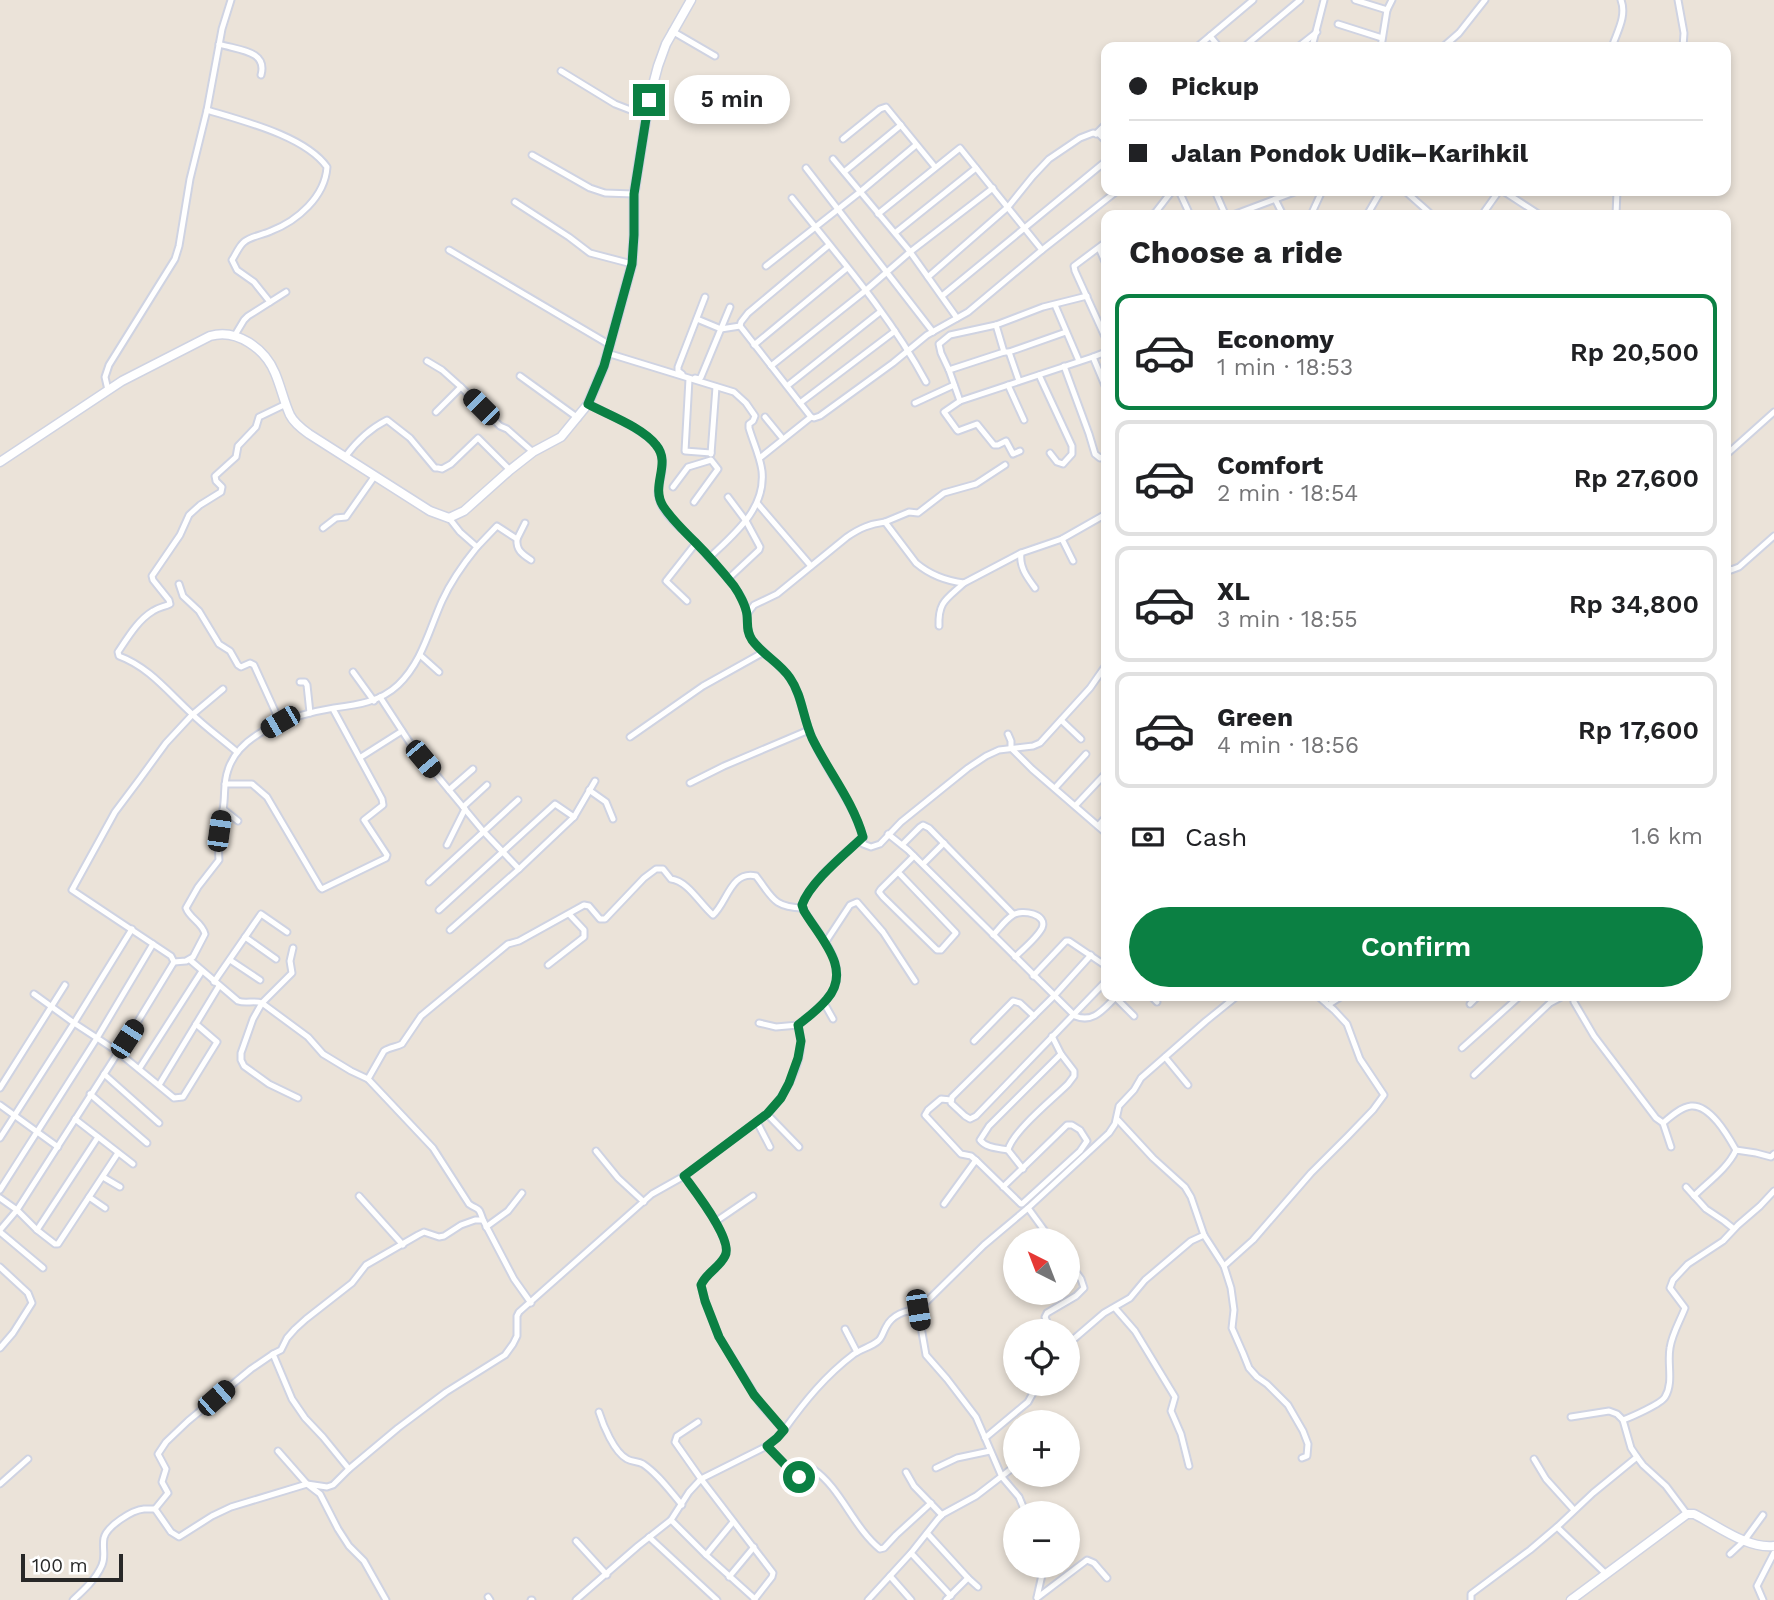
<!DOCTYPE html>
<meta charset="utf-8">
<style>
:root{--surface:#fff;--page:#f6f6f6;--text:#202124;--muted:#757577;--line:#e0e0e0;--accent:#0b8043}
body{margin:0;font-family:"Work Sans",sans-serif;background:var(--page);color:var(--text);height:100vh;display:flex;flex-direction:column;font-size:26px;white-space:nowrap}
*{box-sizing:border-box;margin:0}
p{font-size:23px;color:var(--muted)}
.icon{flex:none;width:38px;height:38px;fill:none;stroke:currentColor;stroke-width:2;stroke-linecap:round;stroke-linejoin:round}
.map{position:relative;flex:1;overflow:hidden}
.side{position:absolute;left:1101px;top:210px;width:630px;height:791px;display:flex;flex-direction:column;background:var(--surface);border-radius:14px;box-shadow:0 4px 10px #0003}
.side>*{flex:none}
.top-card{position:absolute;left:1101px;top:42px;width:630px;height:154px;border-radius:14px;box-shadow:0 4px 10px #0003;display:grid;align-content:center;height:154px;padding:0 28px;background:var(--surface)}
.needle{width:46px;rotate:318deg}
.controls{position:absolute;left:1003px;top:1228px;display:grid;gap:14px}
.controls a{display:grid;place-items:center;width:77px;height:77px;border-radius:50%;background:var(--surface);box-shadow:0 4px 10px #0003;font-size:35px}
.scale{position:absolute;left:21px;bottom:18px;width:102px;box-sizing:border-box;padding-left:7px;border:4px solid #282828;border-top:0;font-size:19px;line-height:24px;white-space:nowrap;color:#282828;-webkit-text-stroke:5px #fff;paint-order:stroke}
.end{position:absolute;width:32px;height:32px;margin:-16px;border:9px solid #0b8043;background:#fff;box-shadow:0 0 0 4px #fff}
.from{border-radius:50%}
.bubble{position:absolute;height:49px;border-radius:24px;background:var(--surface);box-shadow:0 4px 10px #0003;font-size:23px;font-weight:600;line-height:49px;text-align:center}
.car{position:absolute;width:21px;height:42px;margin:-21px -10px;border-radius:9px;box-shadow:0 0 5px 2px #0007;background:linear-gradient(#222 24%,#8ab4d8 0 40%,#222 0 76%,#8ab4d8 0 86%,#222 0)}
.top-card b{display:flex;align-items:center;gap:24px;height:66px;font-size:26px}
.top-card b+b{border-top:2px solid var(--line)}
.top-card i{width:18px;height:18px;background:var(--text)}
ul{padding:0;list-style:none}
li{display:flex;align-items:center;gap:21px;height:116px;margin:0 14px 10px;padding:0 14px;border:4px solid var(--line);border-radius:14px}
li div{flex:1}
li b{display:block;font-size:26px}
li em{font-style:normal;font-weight:600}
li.current{border-color:var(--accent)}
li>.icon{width:63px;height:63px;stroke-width:1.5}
h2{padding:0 28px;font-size:32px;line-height:84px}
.pay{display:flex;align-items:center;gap:18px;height:77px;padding:0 28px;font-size:26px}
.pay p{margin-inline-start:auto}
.button{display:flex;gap:14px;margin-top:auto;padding:14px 28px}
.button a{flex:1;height:80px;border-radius:42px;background:var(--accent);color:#fff;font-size:28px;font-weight:600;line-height:80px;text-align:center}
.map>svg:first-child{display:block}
</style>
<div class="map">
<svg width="1774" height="1600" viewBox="0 0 1774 1600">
<rect width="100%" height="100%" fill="#ebe3d9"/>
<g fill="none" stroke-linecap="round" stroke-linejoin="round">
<defs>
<g id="street">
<polyline points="1355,0 1387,10 1381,47"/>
<polyline points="1678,0 1684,33 1683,47"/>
<polyline points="1387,10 1392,0"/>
<polyline points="1338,24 1382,38"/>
<polyline points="672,31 715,56"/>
<polyline points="1210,36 1219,47"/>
<path d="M219,44C237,50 268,50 261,75"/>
<polyline points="1197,47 1253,0"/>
<polyline points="1244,47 1300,0"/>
<polyline points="1298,47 1317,32"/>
<polyline points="1312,47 1324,0"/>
<polyline points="1443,47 1459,33 1485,0"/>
<path d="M1612,47C1617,32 1627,16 1621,0"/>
<polyline points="561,71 615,104 646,116"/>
<path d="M207,110C243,121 305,136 327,167C325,197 297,221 271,231C263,235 251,236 244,242C239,246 236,254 232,260L237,270L254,282L270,302"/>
<polyline points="1096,134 1106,124"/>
<polyline points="843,139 880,109 886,107 935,167"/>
<polyline points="532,155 590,188 605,193 634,194"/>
<polyline points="833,159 908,249 957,318"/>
<polyline points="806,168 933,332"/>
<polyline points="844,172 901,125"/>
<polyline points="1179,191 1190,215"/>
<polyline points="1215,191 1225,214 1228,215"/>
<polyline points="1405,191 1432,215"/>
<polyline points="1503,191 1540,215"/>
<path d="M792,198C839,257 890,315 926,382"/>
<polyline points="1275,199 1283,215"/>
<polyline points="515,202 569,237 590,253 632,264"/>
<polyline points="878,214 960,148 1042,250"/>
<polyline points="1151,215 1155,213 1172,191"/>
<polyline points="1233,215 1297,191"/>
<polyline points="1311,215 1322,191"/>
<polyline points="1367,215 1381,191"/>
<polyline points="1482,215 1499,191"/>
<polyline points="1616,215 1617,191"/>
<polyline points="895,233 976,168"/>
<polyline points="1106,242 1074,266 1075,271 1106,339"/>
<polyline points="829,245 748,313 741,322 740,326 811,417 814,418 820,416 893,363 927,335 968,312 1042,250 1117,191"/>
<polyline points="1099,248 1106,264"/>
<polyline points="449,250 610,345"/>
<polyline points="766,266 860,192 916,145"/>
<polyline points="928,277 1008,207 1033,176 1049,159 1080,138 1093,133 1099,134 1106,141"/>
<polyline points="942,296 1106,161"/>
<polyline points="1087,296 1043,307 996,325 950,335 939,344 941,353 949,370 960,401 1093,357 1106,352"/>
<polyline points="1055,305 1079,361"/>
<polyline points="697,319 721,329 740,326"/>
<polyline points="996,325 1004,352 1009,352 1066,332"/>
<polyline points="235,335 244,320 248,316 286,292"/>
<polyline points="754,345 847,268"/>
<polyline points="1009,352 1019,381"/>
<path d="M607,353L734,392L746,403L755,416L753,421L749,424V428C753,442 760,456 762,471C766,509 734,534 709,558"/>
<polyline points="1093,357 1106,388"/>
<polyline points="427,361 442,370 461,387"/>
<polyline points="771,366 865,291 910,252 993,188"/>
<polyline points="1064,366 1089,434 1095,454 1100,458 1106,455"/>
<polyline points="949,370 1004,352"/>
<polyline points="682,374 678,371 678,367 705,297"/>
<polyline points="1039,375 1072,446 1072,454 1063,464 1057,462 1050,453"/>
<polyline points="520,376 578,418"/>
<polyline points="695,378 699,379 701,377 730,307"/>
<polyline points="689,379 685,451 711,453"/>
<polyline points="1008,385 1024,420"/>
<polyline points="787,386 880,312"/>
<polyline points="108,390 105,377 109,365 175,259 179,246 190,179 207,110 222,29 231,0"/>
<polyline points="960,401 944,412 957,430 958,431 977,424 994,445 998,445 1006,441 1013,454 1020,451"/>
<polyline points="800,403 895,331"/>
<polyline points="915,403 954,385"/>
<path d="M588,404C607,414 653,432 661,453C665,464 660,481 658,492C659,513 682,528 695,542C705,552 714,564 724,574C733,584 746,601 747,615C748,623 746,628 750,636C759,653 779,662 790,678C801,694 803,715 810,733C824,769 852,799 863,837C845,853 810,882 802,905L804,911C819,935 851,966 830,995C822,1007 809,1016 798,1025C799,1031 801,1037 801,1042C801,1066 784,1098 767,1114L684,1176C694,1190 734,1240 725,1256C719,1268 706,1273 701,1285L705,1301L719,1337L761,1405L784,1430C805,1401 825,1376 854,1354C861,1349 871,1347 878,1341C882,1338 883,1332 886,1327C892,1315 905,1310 918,1310L926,1355L947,1379L976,1417L1002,1477L1019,1497L1026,1514"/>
<polyline points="436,412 461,387 500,426 507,429 533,452"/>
<polyline points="765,417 783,439"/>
<polyline points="711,454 716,387"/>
<polyline points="1726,455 1774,412"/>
<path d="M345,457C356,442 371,428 387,420L410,438L435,468H438L442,469L451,464L478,438L510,470"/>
<polyline points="761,457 811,417"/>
<polyline points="673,487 688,467 711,460 718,469 694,502"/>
<polyline points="757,503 811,566"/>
<polyline points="885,522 909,512 918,513 944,493 976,484 1005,465"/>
<polyline points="323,528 336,518 346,517 374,477"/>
<path d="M517,539C516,550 522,554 531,560"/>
<polyline points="1062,539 1073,561"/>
<polyline points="477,547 497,526 517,539 525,523"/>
<path d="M1021,553C1019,567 1027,577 1035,588"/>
<polyline points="1726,567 1731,570 1739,567 1774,536"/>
<polyline points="728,579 759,550 760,547 746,521 728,497"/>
<polyline points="179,584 183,596 199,611 219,644 230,651 238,665 241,667 250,663 254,665 280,722"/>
<polyline points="687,601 666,581 696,543"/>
<path d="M747,614L754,605L777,594L847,537C860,528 870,524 885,522L916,563C929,574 947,581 964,583L1021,553L1062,539L1106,514"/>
<path d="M939,626C938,601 947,599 964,583"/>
<polyline points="420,655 439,672"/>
<polyline points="353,672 374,701"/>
<polyline points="300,682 305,682 307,685 310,713"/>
<polyline points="380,697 410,743 483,831 519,869"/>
<polyline points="1061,720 1081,739"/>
<polyline points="1008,734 1011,741 1011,748 1032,769 1106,833"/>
<polyline points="630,737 703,686 764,652"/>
<path d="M237,752C222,739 205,727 191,713C168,692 149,667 119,656L118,652C128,637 138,620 153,611C159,607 164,607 170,604L169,600L153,580L152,576L180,535L189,515L200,505L221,492L222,487L216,481L215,476L236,457L238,446L256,427L259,417L286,404"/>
<polyline points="361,757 402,731"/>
<polyline points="690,783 724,766 809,730"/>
<polyline points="225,784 252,784 267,797 320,887 322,889 386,858 387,855 364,820 383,805 382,799 333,709"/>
<polyline points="1055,788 1086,754"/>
<polyline points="449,790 473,769"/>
<polyline points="589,790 606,802 613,819"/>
<polyline points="1075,806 1106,773"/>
<polyline points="463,807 487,785"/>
<polyline points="223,809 238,821"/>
<polyline points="1098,826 1106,817"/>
<path d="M888,834L908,850L1075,1016C1094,1024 1104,1008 1117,996"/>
<polyline points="863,837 863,844 871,847 880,844 901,822 968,768 986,756 999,750 1033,746 1040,743 1090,688 1106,665"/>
<polyline points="447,845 465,809"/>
<polyline points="902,845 920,827 923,825 929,828 1013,914"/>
<polyline points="923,864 944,843"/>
<polyline points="898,872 956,933 941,950 937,950 883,897 879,892 881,889 914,856"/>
<polyline points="429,882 518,800"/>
<polyline points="439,910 555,804 574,817"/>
<polyline points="450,930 519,869 574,817 595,781"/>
<path d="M993,935C999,929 1006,919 1013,915C1022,909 1048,914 1042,928C1037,938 1023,949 1015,957"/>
<polyline points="245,937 276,959"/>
<polyline points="825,943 850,905 857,902 883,932 915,981"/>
<polyline points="153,944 97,1038 118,1052 174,1098 183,1097 217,1042 196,1024"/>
<polyline points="293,948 290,961 292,973 262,1003 253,1019 241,1053 241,1060 244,1066 269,1084 298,1098"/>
<polyline points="1091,955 1054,996 952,1097 951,1103 965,1116 970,1119 976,1116 1106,981"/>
<path d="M190,960L238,1001C246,1004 254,1000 262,1003L308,1037L323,1054L351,1071L368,1079L433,1148L469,1204C479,1211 478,1205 483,1220"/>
<polyline points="230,960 260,980"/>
<path d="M174,962L186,961L193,957L205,934C202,922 190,919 186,908L198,887L219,860C217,840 222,822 224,802C225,791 224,781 228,770C240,731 297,714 334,708C357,705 380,702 398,685C422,662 429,630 442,601C451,581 464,563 477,547L460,532L449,518"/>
<polyline points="548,965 584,937 584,930 569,914"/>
<polyline points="1033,976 1066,941 1069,941 1106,966"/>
<polyline points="214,982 261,914 287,932"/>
<polyline points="34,994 74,1023 132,929"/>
<polyline points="1114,996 1134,1016"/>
<polyline points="1151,996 1157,1002"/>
<path d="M1573,996L1574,1002L1594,1036L1656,1118L1663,1123C1670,1117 1681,1107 1691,1106C1710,1104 1728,1136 1736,1150"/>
<polyline points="824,1003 833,1019"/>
<polyline points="1470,1004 1478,996"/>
<polyline points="1328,1005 1342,996"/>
<polyline points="759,1023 776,1027 798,1025"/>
<polyline points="974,1041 1013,1001 1020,1003 1034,1016"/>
<polyline points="1462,1048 1520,996"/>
<polyline points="1165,1057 1188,1085"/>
<polyline points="139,1069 202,971"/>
<polyline points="104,1074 159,1123"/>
<polyline points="1474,1075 1550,1003 1563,996"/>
<path d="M368,1079L384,1051C390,1047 397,1047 402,1044L421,1016L508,944L519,941L584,905L589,906L600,919H605L644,878L656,869H663L671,879C688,881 700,904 713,915C727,903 731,870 756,876C773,898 773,907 803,908"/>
<polyline points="159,1085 219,986"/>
<polyline points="0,1088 65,985"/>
<polyline points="90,1094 147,1143"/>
<polyline points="951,1100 941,1099 928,1110 925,1115 961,1154 971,1156 979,1163 1021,1204 1022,1204 1080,1151 1087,1141 1080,1130 1072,1125 1067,1125 1003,1187"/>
<polyline points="0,1105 58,1147"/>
<polyline points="767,1114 799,1147"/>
<polyline points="75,1119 133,1164"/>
<polyline points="1117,1119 1153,1158 1185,1187 1191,1197 1204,1235"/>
<polyline points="757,1122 770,1147"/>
<polyline points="1663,1123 1671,1147"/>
<polyline points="0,1138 74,1023 97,1038 0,1190"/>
<path d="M1008,1150C998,1148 986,1148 980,1140L989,1126L1061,1054"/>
<polyline points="596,1151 618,1178 644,1202"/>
<path d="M1023,1169L1008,1150C1013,1131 1053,1099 1068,1084L1074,1076V1071L1061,1054L1052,1036"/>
<polyline points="103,1177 120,1187"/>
<polyline points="1686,1187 1706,1209 1724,1221 1734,1229"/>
<polyline points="359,1196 403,1245"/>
<path d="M1694,1196C1708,1182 1728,1168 1736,1150L1756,1153L1771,1157L1774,1154"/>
<polyline points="89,1197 105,1208"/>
<polyline points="0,1198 17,1210 135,1026 174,962 171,956 72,890 115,812 139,780 166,743 192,715 223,689"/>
<polyline points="944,1204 976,1160"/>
<polyline points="1028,1208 1052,1241"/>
<polyline points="715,1222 753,1196"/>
<polyline points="486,1227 508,1211 522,1193"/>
<polyline points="0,1230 17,1210 37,1230 55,1244 58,1244 118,1153"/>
<polyline points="37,1230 98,1137"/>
<polyline points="0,1232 43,1268"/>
<polyline points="1224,1266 1253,1240 1311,1173 1348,1136 1373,1110 1384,1095 1360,1059 1347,1024 1334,1010 1318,996"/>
<polyline points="0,1267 28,1293 32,1303 13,1333 0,1348"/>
<polyline points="1115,1308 1135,1331 1175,1397 1171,1411 1181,1434 1189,1466"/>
<polyline points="918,1310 984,1245 1028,1208 1109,1133 1115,1124 1119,1106 1134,1090 1141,1078 1206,1021 1237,996"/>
<polyline points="845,1329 857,1352"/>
<polyline points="1051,1332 1045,1317 1047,1313 1076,1296 1084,1288 1081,1279 1068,1261"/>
<polyline points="1068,1344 1104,1313 1130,1298 1145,1280 1191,1241 1204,1235 1224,1266 1231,1288 1234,1310 1232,1328 1243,1353 1249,1368 1257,1377 1267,1384 1288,1405 1303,1431 1308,1444 1307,1456 1302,1458"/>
<polyline points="273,1354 292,1399 305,1418 323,1437 349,1469"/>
<path d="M599,1412C603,1425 614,1452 627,1459C632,1462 638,1461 643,1464C658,1474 670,1491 682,1505"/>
<polyline points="1571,1417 1609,1411 1617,1414 1623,1420"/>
<polyline points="698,1422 677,1436 675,1442 701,1479 773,1573 772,1577 754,1600"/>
<polyline points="985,1438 1028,1402 1038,1384"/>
<path d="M767,1446L796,1476H802L809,1470L813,1469C841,1488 853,1527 880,1549L884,1548L896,1535L931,1503"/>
<polyline points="278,1451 307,1484 320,1494 338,1529 349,1546 364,1561 386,1600"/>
<polyline points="1637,1457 1643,1465 1666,1486 1687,1514"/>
<polyline points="1534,1459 1546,1479 1574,1510"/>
<polyline points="936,1468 957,1458 990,1451"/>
<polyline points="906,1472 914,1486 942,1515"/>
<polyline points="0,1484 28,1459"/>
<polyline points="155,1509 171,1532 179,1537 212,1516 231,1507 307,1484 327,1487 333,1485 349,1469 398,1428 446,1392 505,1355 513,1344 517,1336 517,1316 519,1312 652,1194 684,1176"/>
<polyline points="155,1509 168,1493 162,1482 166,1469 158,1454 166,1442 188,1421 251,1369 273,1354 281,1350 287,1338 295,1329 306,1319 352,1283 366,1265 418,1235 424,1232 439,1237 444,1236 461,1225 475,1220 483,1220 514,1279 531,1303"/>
<polyline points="671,1520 706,1555 755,1599"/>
<polyline points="1557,1527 1605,1573"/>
<polyline points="927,1533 968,1578 978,1587"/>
<polyline points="649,1537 717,1600"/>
<polyline points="576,1541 607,1575"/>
<polyline points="911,1553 951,1596"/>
<polyline points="1730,1554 1744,1541 1763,1515"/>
<polyline points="706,1555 733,1522"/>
<polyline points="890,1576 911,1600"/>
<polyline points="729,1577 754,1547"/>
<polyline points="488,1597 490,1600"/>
<polyline points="1037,1597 1044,1566"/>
<polyline points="1037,1598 1087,1560 1094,1563 1107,1578"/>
<path d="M73,1600C84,1590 96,1579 102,1565C106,1556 102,1548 104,1538C107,1526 132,1510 144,1509C147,1509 151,1509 155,1509"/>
<polyline points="531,1600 532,1600"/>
<polyline points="576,1600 638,1546 671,1520 689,1492 701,1479 767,1446 777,1438 784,1430"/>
<polyline points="868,1600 911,1553 938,1519 943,1514 976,1496 1015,1466"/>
<polyline points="946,1600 968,1578"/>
<path d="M1471,1600V1594L1530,1550L1557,1527L1593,1493L1637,1457L1631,1448L1623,1420C1631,1417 1661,1404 1665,1397C1674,1382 1667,1364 1670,1348C1672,1334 1680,1321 1685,1308L1670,1288L1673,1280L1688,1264L1723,1241L1738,1225L1760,1206L1774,1191"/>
<polyline points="1763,1600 1757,1586 1774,1553"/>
</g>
<g id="secondary">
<path d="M0,462L122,381L210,336C237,328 265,349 275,373C281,387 284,402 290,415C294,423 302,429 309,434L430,511L449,518L464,511L510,470L533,452L561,437L588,404L604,366L632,264L634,235V194L649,100L658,66L666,44L691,0"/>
<path d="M1571,1600L1687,1514H1694C1718,1526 1747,1549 1774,1546"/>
</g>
</defs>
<use href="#street" stroke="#cfd3e2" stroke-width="9"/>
<use href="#secondary" stroke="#cfd3e2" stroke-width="11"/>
<use href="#street" stroke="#fff" stroke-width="5"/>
<use href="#secondary" stroke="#fff" stroke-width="8"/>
</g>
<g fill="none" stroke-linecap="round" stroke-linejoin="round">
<path stroke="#0b8043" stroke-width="9" d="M649,100L634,194V235L632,264L604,366L588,404C608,415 642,427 656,445C672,464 650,485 663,506C672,520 683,530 695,542C708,555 722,571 734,586C739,593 746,606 747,615C748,624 746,631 752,640C763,655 780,663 790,678C802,695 803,718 812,738C828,771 853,801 863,837C845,854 810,882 802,905L804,911C820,938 853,969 827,999C819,1009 808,1017 798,1025L801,1041L798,1058L789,1083L781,1098L767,1114L684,1176C694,1190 734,1240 725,1256C719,1268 706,1273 701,1285L705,1301L719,1337L754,1395L784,1430L777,1438L767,1446L796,1476L799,1477"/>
</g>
</svg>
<div class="controls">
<a><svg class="needle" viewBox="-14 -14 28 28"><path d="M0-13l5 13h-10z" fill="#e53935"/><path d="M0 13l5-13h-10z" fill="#757577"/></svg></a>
<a><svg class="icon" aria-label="locate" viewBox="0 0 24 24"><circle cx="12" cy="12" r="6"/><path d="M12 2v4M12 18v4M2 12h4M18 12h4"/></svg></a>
<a>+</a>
<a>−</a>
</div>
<div class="scale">100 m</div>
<i class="end from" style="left:799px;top:1477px"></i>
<i class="end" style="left:649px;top:100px"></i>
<div class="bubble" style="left:674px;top:75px;width:116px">5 min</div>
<i class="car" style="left:481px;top:407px;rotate:315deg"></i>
<i class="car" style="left:280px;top:722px;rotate:240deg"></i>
<i class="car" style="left:423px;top:759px;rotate:140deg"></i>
<i class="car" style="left:219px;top:831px;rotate:8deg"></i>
<i class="car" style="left:127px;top:1039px;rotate:33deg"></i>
<i class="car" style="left:918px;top:1310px;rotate:171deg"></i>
<i class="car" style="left:216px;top:1398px;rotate:49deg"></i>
<div class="top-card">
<b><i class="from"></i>Pickup</b>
<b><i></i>Jalan Pondok Udik–Karihkil</b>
</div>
<section class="side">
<h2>Choose a ride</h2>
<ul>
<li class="current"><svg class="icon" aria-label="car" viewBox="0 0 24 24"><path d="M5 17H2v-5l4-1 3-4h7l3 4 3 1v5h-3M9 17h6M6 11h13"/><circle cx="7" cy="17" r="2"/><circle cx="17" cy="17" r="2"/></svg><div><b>Economy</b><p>1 min · 18:53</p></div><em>Rp 20,500</em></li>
<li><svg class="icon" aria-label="car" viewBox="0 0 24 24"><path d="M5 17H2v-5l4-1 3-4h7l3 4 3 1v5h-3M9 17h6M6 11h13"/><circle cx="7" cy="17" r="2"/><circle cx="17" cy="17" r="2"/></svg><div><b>Comfort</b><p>2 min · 18:54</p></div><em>Rp 27,600</em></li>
<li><svg class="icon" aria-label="car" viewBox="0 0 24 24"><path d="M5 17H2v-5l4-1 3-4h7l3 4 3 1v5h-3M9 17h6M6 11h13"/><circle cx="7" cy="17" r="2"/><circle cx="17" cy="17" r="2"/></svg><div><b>XL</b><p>3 min · 18:55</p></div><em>Rp 34,800</em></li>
<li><svg class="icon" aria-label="car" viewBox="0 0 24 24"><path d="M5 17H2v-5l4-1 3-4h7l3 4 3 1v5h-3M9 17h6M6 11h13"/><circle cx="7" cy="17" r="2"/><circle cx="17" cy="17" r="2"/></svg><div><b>Green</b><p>4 min · 18:56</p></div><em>Rp 17,600</em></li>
</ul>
<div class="pay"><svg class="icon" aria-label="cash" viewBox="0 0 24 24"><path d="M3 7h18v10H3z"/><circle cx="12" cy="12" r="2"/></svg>Cash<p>1.6 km</p></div>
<div class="button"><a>Confirm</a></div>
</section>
</div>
